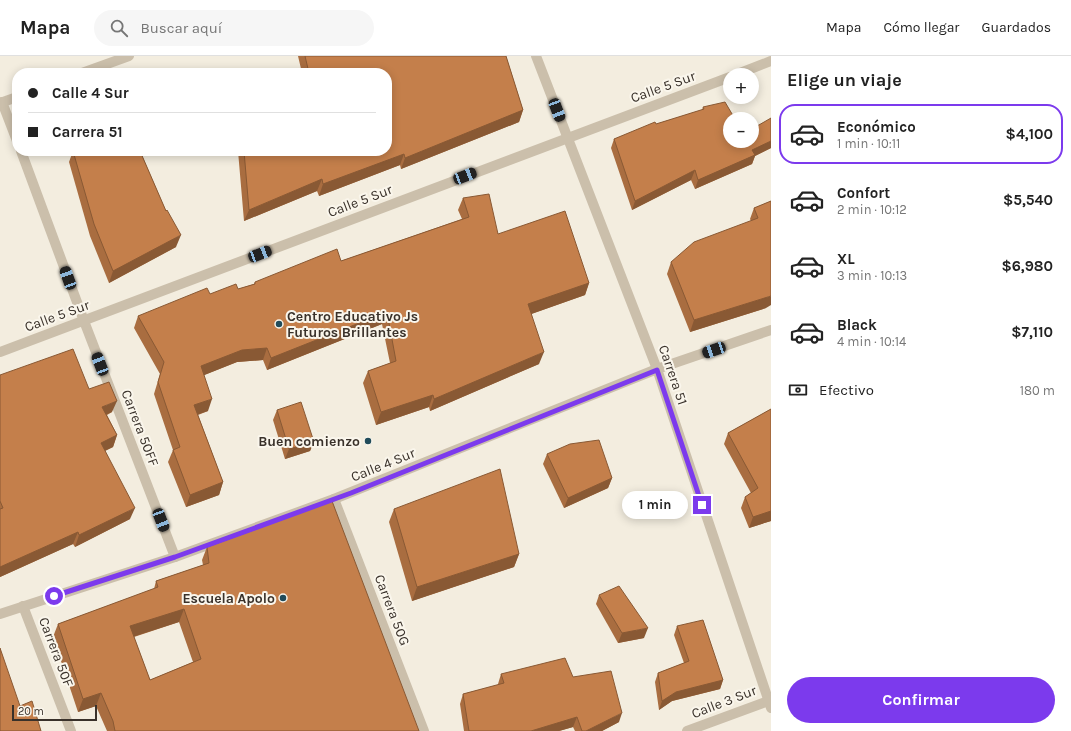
<!DOCTYPE html>
<html lang="es">
<meta charset="utf-8">
<style>
:root{--surface:#fff;--page:#f6f6f6;--text:#222;--muted:#767676;--line:#e0e0e0;--accent:#7c3aed}
body{margin:0;font-family:Karla,sans-serif;background:var(--page);color:var(--text);height:100vh;display:flex;flex-direction:column;font-size:15px;white-space:nowrap}
*{box-sizing:border-box;margin:0}
p{font-size:13px;color:var(--muted)}
.icon{flex:none;width:22px;height:22px;fill:none;stroke:currentColor;stroke-width:2;stroke-linecap:round;stroke-linejoin:round}
.map{position:relative;flex:1;overflow:hidden}
.side{display:flex;flex-direction:column;background:var(--surface);width:300px}
.side>*{flex:none}
.top-card{position:absolute;left:12px;top:12px;width:380px;height:88px;border-radius:16px;box-shadow:0 2px 10px #0003;display:grid;align-content:center;height:88px;padding:0 16px;background:var(--surface)}
.tools{position:absolute;left:723px;top:12px;display:grid;gap:8px}
.tools a{display:grid;place-items:center;width:36px;height:36px;border-radius:50%;background:var(--surface);box-shadow:0 2px 10px #0003;font-size:20px}
.scale{position:absolute;left:12px;bottom:10px;width:85px;box-sizing:border-box;padding-left:4px;border:2px solid #39312a;border-top:0;font-size:11px;line-height:14px;white-space:nowrap;color:#39312a;-webkit-text-stroke:3px #faf6ec;paint-order:stroke}
.end{position:absolute;width:18px;height:18px;margin:-9px;border:5px solid #7c3aed;background:#fff;box-shadow:0 0 0 2px #fff}
.from{border-radius:50%}
.bubble{position:absolute;height:28px;border-radius:14px;background:var(--surface);box-shadow:0 2px 10px #0003;font-size:13px;font-weight:700;line-height:28px;text-align:center}
.car{position:absolute;width:12px;height:24px;margin:-12px -6px;border-radius:5px;box-shadow:0 0 3px 1px #0007;background:linear-gradient(#222 24%,#8ab4d8 0 40%,#222 0 76%,#8ab4d8 0 86%,#222 0)}
.top-card b{display:flex;align-items:center;gap:14px;height:38px;font-size:15px}
.top-card b+b{border-top:1px solid var(--line)}
.top-card i{width:10px;height:10px;background:var(--text)}
ul{padding:0;list-style:none}
li{display:flex;align-items:center;gap:12px;height:60px;margin:0 8px 6px;padding:0 8px;border:2px solid transparent;border-radius:16px}
li div{flex:1}
li b{display:block;font-size:15px}
li em{font-style:normal;font-weight:700}
li.active{border-color:var(--accent)}
li>.icon{width:36px;height:36px;stroke-width:1.5}
h2{padding:0 16px;font-size:18px;line-height:48px}
.pay{display:flex;align-items:center;gap:10px;height:44px;padding:0 16px;font-size:15px}
.pay p{margin-inline-start:auto}
.button{display:flex;gap:8px;margin-top:auto;padding:8px 16px}
.button a{flex:1;height:46px;border-radius:24px;background:var(--accent);color:#fff;font-size:16px;font-weight:700;line-height:46px;text-align:center}
header{display:flex;align-items:center;gap:24px;box-sizing:border-box;height:56px;padding:0 20px;background:var(--surface);border-bottom:1px solid var(--line)}
header strong{font-size:19px}
nav{display:flex;gap:22px;margin-inline-start:auto;font-size:14px}
.search{width:280px;height:36px;background:var(--page);display:flex;align-items:center;gap:10px;box-sizing:border-box;padding:0 14px;border-radius:22px;color:var(--muted);font-size:15px}
main{display:flex;flex:1;min-height:0}
.map>svg:first-child{display:block}
</style>
<header>
<strong>Mapa</strong>
<div class="search"><svg class="icon" aria-label="search" viewBox="0 0 24 24"><circle cx="10" cy="10" r="6"/><path d="M15 15l6 6"/></svg>Buscar aquí</div>
<nav><a>Mapa</a><a>Cómo llegar</a><a>Guardados</a></nav>
</header>
<main>
<div class="map">
<svg width="771" height="675" viewBox="0 0 771 675">
<rect width="100%" height="100%" fill="#f3eddf"/>
<g fill="none" stroke-linecap="round" stroke-linejoin="round">
<g stroke="#cbbfab" stroke-width="10">
<polyline points="536,0 657,313 771,652"/>
<polyline points="82,17 129,0"/>
<polyline points="735,19 771,5"/>
<polyline points="2,46 17,85"/>
<polyline points="0,47 17,41"/>
<polyline points="21,95 84,265 175,501"/>
<polyline points="0,296 730,21"/>
<polyline points="334,443 424,675"/>
<polyline points="23,550 71,675"/>
<polyline points="0,558 175,501 334,443 657,313 771,274"/>
<polyline points="687,675 771,644"/>
</g>
</g>
<g fill="#a96d40" fill-rule="evenodd">
<polygon points="298,0 506,0 523,54 519,66 401,113 400,109 319,140 317,135 244,165 238,95 387,95 387,17 302,17"/>
<polygon points="703,51 730,85 752,85 771,62 771,92 755,100 752,108 695,133 691,124 632,154 611,92 614,83 656,68 702,54"/>
<polygon points="73,95 140,95 166,155 176,191 109,227 90,180 69,106"/>
<polygon points="463,142 498,178 589,227 585,239 531,258 539,308 430,355 429,351 376,369 363,327 368,315 390,307 382,268 267,314 263,304 237,306 204,319 208,355 198,359 223,426 219,439 186,451 168,406 173,394 154,338 160,318 134,272 138,260 210,238 238,233 254,228 255,226 341,205 462,163 458,154"/>
<polygon points="771,145 766,252 690,276 667,218 671,206 751,165 750,163 754,152"/>
<polygon points="0,319 89,333 112,356 107,359 117,379 113,391 105,395 130,463 75,491 73,488 0,521"/>
<polygon points="771,353 771,465 749,472 741,452 745,441 751,437 724,388 728,377"/>
<polygon points="277,354 314,386 310,395 285,403 273,364"/>
<polygon points="547,398 612,422 608,432 564,452 543,408"/>
<polygon points="394,453 519,498 514,511 412,545 389,466"/>
<path d="M207,491L419,675H107L96,650L78,656L53,581L58,568L154,533L156,525L203,509L202,504ZM179,566L193,606L150,624L134,581Z"/>
<polygon points="599,539 644,582 618,587 596,548"/>
<polygon points="677,570 723,624 720,633 672,645 659,654 655,626 658,617 684,607 674,579"/>
<polygon points="501,618 573,621 619,666 602,675 575,675 573,671 559,675 464,675 460,648 463,638 498,629 498,628"/>
</g>
<g fill="#895934">
<polygon points="523,54 519,66 401,113 405,102"/>
<polygon points="771,85 771,92 755,100 752,108 695,133 698,124 752,94"/>
<polygon points="404,98 400,109 319,140 323,128"/>
<polygon points="695,114 691,124 632,154 635,145"/>
<polygon points="322,123 317,135 244,165 249,154"/>
<polygon points="181,179 176,191 109,227 113,215"/>
<polygon points="589,227 585,239 523,261 528,248"/>
<polygon points="771,240 771,249 766,252 690,276 694,264"/>
<polygon points="387,256 382,268 267,314 271,302"/>
<polygon points="267,292 263,304 237,306 197,322 201,310 242,294"/>
<polygon points="544,296 539,308 430,355 434,343"/>
<polygon points="433,339 429,351 376,369 381,356"/>
<polygon points="212,343 208,355 190,361 194,349"/>
<polygon points="117,345 112,356 98,362 102,351"/>
<polygon points="117,379 113,391 96,399 101,387"/>
<polygon points="314,386 310,395 285,403 289,393"/>
<polygon points="612,422 608,432 564,452 568,442"/>
<polygon points="223,426 219,439 186,451 190,439"/>
<polygon points="135,452 130,463 75,491 79,479"/>
<polygon points="771,455 771,465 749,472 753,461"/>
<polygon points="78,476 73,488 0,521 0,511"/>
<polygon points="519,498 514,511 412,545 417,531"/>
<polygon points="184,553 179,566 126,583 130,570"/>
<polygon points="648,572 644,582 618,587 622,577"/>
<polygon points="723,624 720,633 672,645 659,654 662,645 676,636"/>
<polygon points="101,637 96,650 78,656 83,643"/>
<polygon points="622,657 619,666 602,675 586,675"/>
<polygon points="577,661 573,671 559,675 531,675"/>
</g>
<g fill="#c47f4b" stroke="#895934" fill-rule="evenodd">
<polygon points="305,0 506,0 523,54 405,102 404,98 323,128 322,123 249,154 244,95 387,95 387,17 309,17"/>
<polygon points="172,14 173,17 164,17"/>
<polygon points="725,46 735,63 730,63 730,85 752,85 752,73 771,62 771,85 752,94 755,99 698,124 695,114 635,145 614,83 655,66 656,68 704,53 703,51"/>
<polygon points="73,95 140,95 166,155 167,154 181,179 113,215 94,168"/>
<polygon points="489,138 498,178 565,155 589,227 528,248 544,296 434,343 433,339 381,356 368,315 396,305 387,256 271,302 267,292 242,294 201,310 212,343 194,349 223,426 190,439 173,394 180,391 158,326 164,306 138,260 207,232 210,238 236,228 238,233 255,228 255,226 337,193 341,205 469,161 463,142"/>
<polygon points="771,145 771,240 694,264 671,206 694,186 758,162 754,152"/>
<polygon points="73,293 89,333 109,326 117,345 102,351 117,379 101,387 135,452 79,479 78,476 0,511 0,453 3,452 0,445 0,319"/>
<polygon points="301,346 314,386 289,393 277,354"/>
<polygon points="771,353 771,455 753,461 745,441 758,432 728,377"/>
<polygon points="599,384 612,422 568,442 547,398 570,388"/>
<polygon points="500,413 519,498 417,531 394,453"/>
<path d="M332,445L419,675H115L113,665L101,637L83,643L58,568L158,531L156,525L209,507L207,491ZM184,553L201,603L150,624L130,570Z"/>
<polygon points="619,530 648,572 622,577 599,539"/>
<polygon points="703,564 723,624 676,636 662,645 658,617 689,605 677,570"/>
<polygon points="0,592 20,650 32,645 41,675 0,675"/>
<polygon points="565,602 573,621 611,615 622,657 586,675 582,675 577,661 531,675 469,675 463,638 504,627 501,618"/>
</g>
<g fill="none" stroke-linecap="round" stroke-linejoin="round">
<polyline stroke="#7c3aed" stroke-width="5" points="54,540 175,501 351,437 657,314 702,449"/>
</g>
<g fill="#204b5a" stroke="#faf6ec" stroke-width="1.5">
<circle cx="279" cy="268" r="4"/>
<circle cx="368" cy="385" r="4"/>
<circle cx="283" cy="542" r="4"/>
</g>
<g text-anchor="middle" dominant-baseline="central" stroke-width="4" stroke-linejoin="round" paint-order="stroke">
<g font-size="14" fill="#39312a" stroke="#faf6ec">
<text transform="translate(663 31) rotate(-20)">Calle 5 Sur</text>
<text transform="translate(360 145) rotate(-21)">Calle 5 Sur</text>
<text transform="translate(57 260) rotate(-20)">Calle 5 Sur</text>
<text transform="translate(673 319) rotate(71)">Carrera 51</text>
<text transform="translate(140 372) rotate(69)">Carrera 50FF</text>
<text transform="translate(383 409) rotate(-22)">Calle 4 Sur</text>
<text transform="translate(392 554) rotate(69)">Carrera 50G</text>
<text transform="translate(56 596) rotate(69)">Carrera 50F</text>
<text transform="translate(724 646) rotate(-21)">Calle 3 Sur</text>
</g>
<g font-size="14" font-weight="bold" fill="#39312a" stroke="#faf6ec" text-anchor="end">
<text x="287" y="260" text-anchor="start">Centro Educativo Js<tspan x="287" dy="16">Futuros Brillantes</tspan></text>
<text x="360" y="385">Buen comienzo</text>
<text x="275" y="542">Escuela Apolo</text>
</g>
</g>
</svg>
<div class="tools">
<a>+</a>
<a>−</a>
</div>
<div class="scale">20 m</div>
<i class="end from" style="left:54px;top:540px"></i>
<i class="end" style="left:702px;top:449px"></i>
<div class="bubble" style="left:622px;top:435px;width:66px">1 min</div>
<i class="car" style="left:557px;top:54px;rotate:159deg"></i>
<i class="car" style="left:465px;top:120px;rotate:69deg"></i>
<i class="car" style="left:260px;top:198px;rotate:69deg"></i>
<i class="car" style="left:68px;top:222px;rotate:340deg"></i>
<i class="car" style="left:714px;top:294px;rotate:251deg"></i>
<i class="car" style="left:100px;top:308px;rotate:339deg"></i>
<i class="car" style="left:161px;top:464px;rotate:159deg"></i>
<div class="top-card">
<b><i class="from"></i>Calle 4 Sur</b>
<b><i></i>Carrera 51</b>
</div>
</div>
<section class="side">
<h2>Elige un viaje</h2>
<ul>
<li class="active"><svg class="icon" aria-label="car" viewBox="0 0 24 24"><path d="M5 17H2v-5l4-1 3-4h7l3 4 3 1v5h-3M9 17h6M6 11h13"/><circle cx="7" cy="17" r="2"/><circle cx="17" cy="17" r="2"/></svg><div><b>Económico</b><p>1 min · 10:11</p></div><em>$4,100</em></li>
<li><svg class="icon" aria-label="car" viewBox="0 0 24 24"><path d="M5 17H2v-5l4-1 3-4h7l3 4 3 1v5h-3M9 17h6M6 11h13"/><circle cx="7" cy="17" r="2"/><circle cx="17" cy="17" r="2"/></svg><div><b>Confort</b><p>2 min · 10:12</p></div><em>$5,540</em></li>
<li><svg class="icon" aria-label="car" viewBox="0 0 24 24"><path d="M5 17H2v-5l4-1 3-4h7l3 4 3 1v5h-3M9 17h6M6 11h13"/><circle cx="7" cy="17" r="2"/><circle cx="17" cy="17" r="2"/></svg><div><b>XL</b><p>3 min · 10:13</p></div><em>$6,980</em></li>
<li><svg class="icon" aria-label="car" viewBox="0 0 24 24"><path d="M5 17H2v-5l4-1 3-4h7l3 4 3 1v5h-3M9 17h6M6 11h13"/><circle cx="7" cy="17" r="2"/><circle cx="17" cy="17" r="2"/></svg><div><b>Black</b><p>4 min · 10:14</p></div><em>$7,110</em></li>
</ul>
<div class="pay"><svg class="icon" aria-label="cash" viewBox="0 0 24 24"><path d="M3 7h18v10H3z"/><circle cx="12" cy="12" r="2"/></svg>Efectivo<p>180 m</p></div>
<div class="button"><a>Confirmar</a></div>
</section>
</main>
